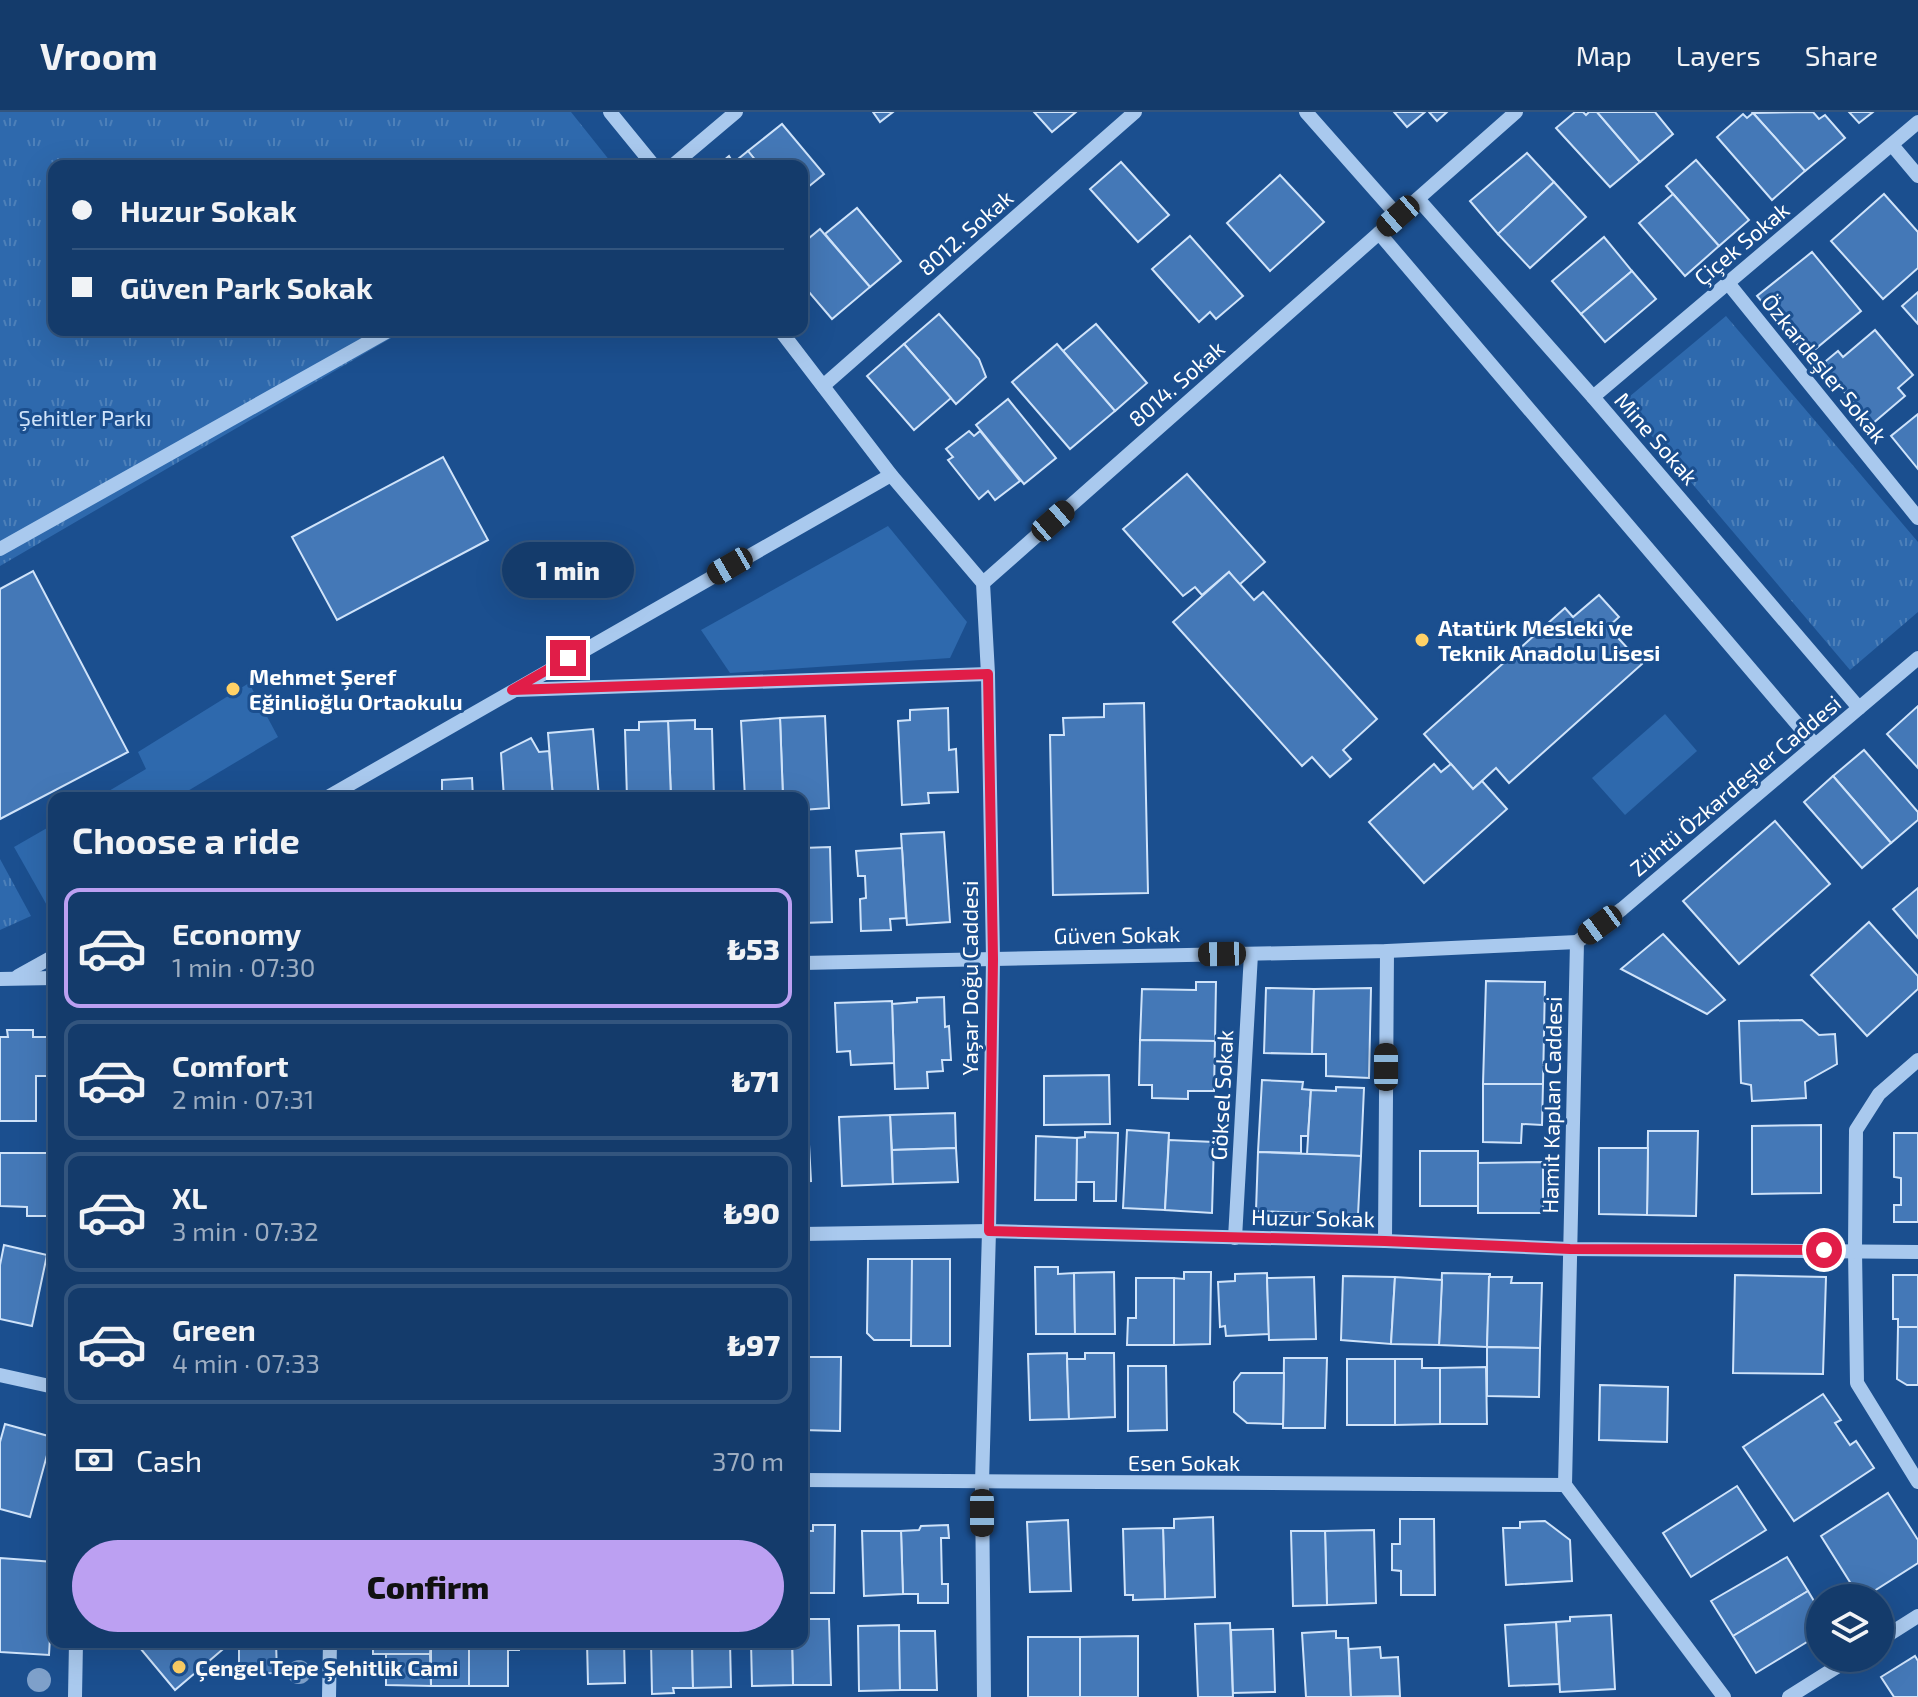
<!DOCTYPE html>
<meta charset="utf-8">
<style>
:root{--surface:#143b6b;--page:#214673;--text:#f1f3f6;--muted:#9dadc1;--line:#33557e;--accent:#bca0f2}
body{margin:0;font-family:"Exo 2",sans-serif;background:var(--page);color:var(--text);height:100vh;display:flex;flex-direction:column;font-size:30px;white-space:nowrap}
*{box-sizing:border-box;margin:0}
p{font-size:26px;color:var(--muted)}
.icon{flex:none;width:44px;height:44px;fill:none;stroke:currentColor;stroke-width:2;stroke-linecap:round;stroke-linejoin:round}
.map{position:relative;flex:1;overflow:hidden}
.details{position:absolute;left:48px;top:680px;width:760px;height:856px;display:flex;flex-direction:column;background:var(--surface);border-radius:16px;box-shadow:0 8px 32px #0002,0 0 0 2px var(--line)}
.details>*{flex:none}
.top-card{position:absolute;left:48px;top:48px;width:760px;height:176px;border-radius:16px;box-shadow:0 8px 32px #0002,0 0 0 2px var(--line);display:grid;align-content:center;height:176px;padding:0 24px;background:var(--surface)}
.controls{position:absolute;left:1806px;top:1472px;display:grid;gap:16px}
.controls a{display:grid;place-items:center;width:88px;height:88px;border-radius:50%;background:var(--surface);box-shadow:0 8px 32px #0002,0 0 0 2px var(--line);font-size:40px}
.end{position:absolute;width:36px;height:36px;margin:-18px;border:10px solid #e11d48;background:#fff;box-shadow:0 0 0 4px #fff}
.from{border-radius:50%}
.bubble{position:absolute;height:56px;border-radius:28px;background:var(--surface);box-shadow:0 8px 32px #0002,0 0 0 2px var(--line);font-size:26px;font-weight:800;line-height:56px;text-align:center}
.car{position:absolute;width:24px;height:48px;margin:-24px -12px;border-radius:10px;box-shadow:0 0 6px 2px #0007;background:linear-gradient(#222 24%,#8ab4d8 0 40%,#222 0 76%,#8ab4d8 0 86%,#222 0)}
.top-card b{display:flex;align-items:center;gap:28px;height:76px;font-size:30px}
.top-card b+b{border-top:2px solid var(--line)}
.top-card i{width:20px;height:20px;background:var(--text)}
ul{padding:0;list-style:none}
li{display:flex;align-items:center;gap:24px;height:120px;margin:0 16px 12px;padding:0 8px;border:4px solid var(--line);border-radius:16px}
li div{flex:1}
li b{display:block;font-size:30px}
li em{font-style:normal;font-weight:800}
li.on{border-color:var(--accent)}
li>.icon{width:72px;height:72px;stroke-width:1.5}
h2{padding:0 24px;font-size:36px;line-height:96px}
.pay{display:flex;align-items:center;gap:20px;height:88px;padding:0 24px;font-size:30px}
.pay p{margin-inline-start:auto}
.action{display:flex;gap:16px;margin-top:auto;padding:16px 24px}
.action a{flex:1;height:92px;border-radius:48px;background:var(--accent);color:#111;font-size:32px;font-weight:800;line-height:92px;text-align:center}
header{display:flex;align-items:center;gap:48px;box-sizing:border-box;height:112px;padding:0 40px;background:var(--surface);border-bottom:2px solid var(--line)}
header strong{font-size:38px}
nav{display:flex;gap:44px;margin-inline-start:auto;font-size:28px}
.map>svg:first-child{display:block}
</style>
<header>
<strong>Vroom</strong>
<nav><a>Map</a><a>Layers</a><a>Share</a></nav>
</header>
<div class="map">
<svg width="1918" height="1585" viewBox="0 0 1918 1585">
<defs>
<pattern id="park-tufts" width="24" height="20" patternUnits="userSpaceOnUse" patternTransform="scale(2)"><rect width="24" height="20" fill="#2e69ad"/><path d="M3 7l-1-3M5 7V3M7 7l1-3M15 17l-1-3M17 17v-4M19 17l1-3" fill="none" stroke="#4d80b9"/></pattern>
</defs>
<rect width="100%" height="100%" fill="#1b4f8f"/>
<g fill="#2e69ad">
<polygon points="888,414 967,510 950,546 730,561 701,518"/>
<polygon points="249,571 278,625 176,686 97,686 146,657 138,640"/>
<polygon points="1665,602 1697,639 1625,703 1592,666"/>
<polygon points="54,712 54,804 53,804 14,735"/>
</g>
<g fill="url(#park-tufts)">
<polygon points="0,0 571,0 614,54 54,54 54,218 405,218 0,454"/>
<polygon points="1726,204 1918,430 1918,500 1850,558 1623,290"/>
<polygon points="0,747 31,804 0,818"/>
</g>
<g fill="#4478b7" stroke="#cfe3fa" stroke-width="2">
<polygon points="873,0 893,0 880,10"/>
<polygon points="1034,0 1076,0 1052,20"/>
<polygon points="1394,0 1425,0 1407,15"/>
<polygon points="1429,0 1447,0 1437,9"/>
<polygon points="1575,0 1583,0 1586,3 1589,0 1597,0 1640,50 1610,75 1556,16"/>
<polygon points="1597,0 1655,0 1673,22 1640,50"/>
<polygon points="1813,0 1819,7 1825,3 1845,26 1805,59 1753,1"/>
<polygon points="1849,0 1873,0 1859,11"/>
<polygon points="1753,1 1805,59 1772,88 1717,25 1743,2 1747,6"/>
<polygon points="782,12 824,62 802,80 802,54 760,54 748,39"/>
<polygon points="748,39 760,54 717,54 729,44 733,51"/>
<polygon points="1527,41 1554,70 1498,122 1470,89"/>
<polygon points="1696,48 1749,108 1719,134 1666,74"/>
<polygon points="1121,50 1169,103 1138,130 1090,77"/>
<polygon points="1280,63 1324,110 1270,159 1227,111"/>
<polygon points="1554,70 1586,105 1530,156 1498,122"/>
<polygon points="1673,82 1719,134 1685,164 1639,111"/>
<polygon points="1884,82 1918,120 1918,156 1883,187 1831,129"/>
<polygon points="857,96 901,149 870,175 825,122"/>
<polygon points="820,117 870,175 832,207 802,172 802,132"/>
<polygon points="1190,124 1243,184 1216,207 1210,200 1199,210 1152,157"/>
<polygon points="1604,125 1632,159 1581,202 1552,169"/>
<polygon points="1812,140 1861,199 1807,244 1757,184"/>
<polygon points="1632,159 1656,187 1605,230 1581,202"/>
<polygon points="1918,180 1918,212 1902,194"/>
<polygon points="939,202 979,247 986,265 956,292 904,232"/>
<polygon points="1096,212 1147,271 1115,299 1063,239"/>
<polygon points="1875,218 1913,263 1898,276 1905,284 1872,312 1821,253 1838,239 1843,245"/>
<polygon points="904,232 951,286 914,318 867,264"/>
<polygon points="1057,232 1115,299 1070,337 1012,270"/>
<polygon points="1008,287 1056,346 1024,372 976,313"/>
<polygon points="1918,302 1918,357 1891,324"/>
<polygon points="969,319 974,324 980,319 1020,369 995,388 988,379 979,387 948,348 953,345 946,337"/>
<polygon points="443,345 488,428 337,508 292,425"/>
<polygon points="1187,362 1265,450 1239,473 1229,460 1202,483 1195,475 1183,484 1123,417"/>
<polygon points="33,459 128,640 0,707 0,477"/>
<polygon points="1229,460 1254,488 1263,480 1377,607 1343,638 1351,647 1330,665 1312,645 1302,654 1173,510"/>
<polygon points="1599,483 1619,505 1608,515 1642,552 1509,671 1496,656 1473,677 1424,622 1565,496 1573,505"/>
<polygon points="1144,591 1148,781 1053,783 1050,623 1064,623 1063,606 1104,605 1104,592"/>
<polygon points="1918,594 1918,656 1887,622"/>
<polygon points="948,596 949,638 956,637 958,680 928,681 929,691 902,693 898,609 910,608 910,598"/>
<polygon points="825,604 829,696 802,698 802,686 783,686 780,606"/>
<polygon points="780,606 783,686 745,686 741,609"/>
<polygon points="695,608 695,617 712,617 714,686 671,686 668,609"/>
<polygon points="668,609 671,686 627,686 625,618 639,618 639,610"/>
<polygon points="593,617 599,686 553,686 548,621"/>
<polygon points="531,626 539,640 549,639 553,686 504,686 501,641"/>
<polygon points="1864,638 1918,700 1918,708 1891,731 1833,664"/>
<polygon points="1434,652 1441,660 1451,652 1473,677 1482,669 1507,697 1424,771 1369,710"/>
<polygon points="1833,664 1891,731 1862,756 1804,690"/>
<polygon points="472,666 473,686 424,686 423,682 442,681 442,668"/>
<polygon points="1775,709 1830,772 1739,852 1683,789"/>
<polygon points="944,720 950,810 907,813 901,722"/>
<polygon points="830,735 832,810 802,811 802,736"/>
<polygon points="902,736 906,806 890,807 891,818 861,819 860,787 866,786 865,764 858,764 856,739"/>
<polygon points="1918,776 1918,826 1893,797"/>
<polygon points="1869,810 1918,864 1918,877 1867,924 1811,863"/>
<polygon points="1663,822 1725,888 1707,902 1621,857"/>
<polygon points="1486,869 1545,870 1543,972 1483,972"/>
<polygon points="1196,870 1216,870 1215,929 1140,928 1142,877 1196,878"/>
<polygon points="1266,876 1314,877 1312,942 1264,941"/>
<polygon points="1371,876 1369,966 1326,964 1326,942 1312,942 1314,877"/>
<polygon points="944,885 945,915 949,914 951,948 942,948 943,959 927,960 928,976 895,977 892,892 917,890 917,886"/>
<polygon points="892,889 894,951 851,953 850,939 837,940 835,891"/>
<polygon points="802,896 808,896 809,943 802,944"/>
<polygon points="1802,908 1819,923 1835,922 1837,952 1805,970 1806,986 1752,989 1751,973 1741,971 1739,909"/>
<polygon points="7,918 33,918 33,925 54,925 54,964 36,964 36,1009 0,1009 0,925 8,925"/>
<polygon points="1140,928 1215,929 1214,979 1188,979 1188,987 1152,986 1152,973 1139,973"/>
<polygon points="1109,963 1110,1012 1044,1013 1044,964"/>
<polygon points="1262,968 1303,970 1302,977 1311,978 1308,1024 1301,1024 1301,1041 1258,1040"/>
<polygon points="1483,972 1543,972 1542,1013 1522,1012 1521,1031 1483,1030"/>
<polygon points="1336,975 1364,976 1361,1044 1307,1042 1311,978 1336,979"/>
<polygon points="955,1001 956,1036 892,1038 890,1003"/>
<polygon points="890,1003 893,1072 842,1074 839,1005"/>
<polygon points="1821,1013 1821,1081 1752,1082 1752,1014"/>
<polygon points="802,1014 808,1014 811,1069 802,1070"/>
<polygon points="1127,1018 1169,1021 1165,1098 1123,1096"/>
<polygon points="1648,1019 1698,1019 1696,1104 1647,1103"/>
<polygon points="1085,1020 1118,1021 1116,1089 1094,1089 1094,1070 1076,1070 1077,1026 1085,1025"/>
<polygon points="1894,1021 1918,1021 1918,1110 1894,1110 1894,1093 1901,1093 1901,1066 1894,1065"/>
<polygon points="1036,1024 1077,1026 1076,1088 1035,1088"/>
<polygon points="1169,1028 1214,1030 1212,1101 1165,1098"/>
<polygon points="956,1036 958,1070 893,1072 892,1038"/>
<polygon points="1599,1036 1648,1036 1647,1103 1599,1102"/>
<rect x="1420" y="1039" width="58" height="55"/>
<polygon points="1258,1040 1361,1044 1358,1103 1256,1099"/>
<polygon points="0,1041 54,1041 54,1104 27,1104 27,1095 0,1094"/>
<polygon points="1543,1050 1543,1101 1478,1101 1478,1051"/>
<polygon points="4,1133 47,1143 32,1214 0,1207 0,1153"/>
<polygon points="868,1147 912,1147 912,1228 874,1228 867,1221"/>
<polygon points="912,1147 950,1147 950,1234 911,1234"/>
<polygon points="1035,1155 1058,1155 1058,1162 1074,1161 1075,1222 1036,1222"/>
<polygon points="1114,1160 1115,1222 1075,1222 1074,1161"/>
<polygon points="1184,1160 1211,1160 1210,1232 1174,1233 1174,1166 1184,1167"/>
<polygon points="1267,1161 1269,1222 1226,1224 1225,1214 1220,1215 1218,1170 1235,1169 1235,1162"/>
<polygon points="1442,1161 1490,1162 1487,1235 1439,1233"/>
<polygon points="1735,1163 1826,1165 1823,1262 1733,1261"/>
<polygon points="1893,1163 1918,1163 1918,1215 1898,1215 1898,1207 1893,1207"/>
<polygon points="1343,1164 1395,1165 1391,1232 1341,1228"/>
<polygon points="1314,1165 1316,1227 1269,1228 1267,1166"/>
<polygon points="1395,1165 1442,1168 1439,1233 1391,1232"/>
<polygon points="1489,1165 1512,1165 1511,1171 1542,1171 1540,1236 1487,1235"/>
<polygon points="1136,1166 1174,1166 1174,1233 1127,1233 1128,1206 1136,1206"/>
<polygon points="1898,1215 1918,1215 1918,1273 1907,1273 1897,1267"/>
<polygon points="1487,1235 1540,1236 1539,1285 1487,1284"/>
<polygon points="1067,1241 1069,1307 1030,1308 1028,1242"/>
<polygon points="1085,1241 1114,1241 1115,1305 1069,1307 1067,1247 1085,1247"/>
<polygon points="802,1245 841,1245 840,1319 802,1318"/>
<polygon points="1284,1246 1327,1246 1325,1316 1283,1316"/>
<rect x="1347" y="1247" width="48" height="66"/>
<polygon points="1395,1247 1422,1247 1422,1256 1440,1256 1440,1312 1395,1313"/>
<polygon points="1128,1254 1166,1254 1167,1318 1128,1319"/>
<polygon points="1486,1255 1487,1312 1440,1312 1440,1256"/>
<polygon points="1241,1261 1284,1261 1283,1312 1247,1311 1234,1300 1234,1270"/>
<polygon points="1600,1273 1668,1275 1667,1330 1599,1328"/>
<polygon points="1823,1282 1841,1308 1835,1311 1850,1333 1856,1329 1874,1356 1794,1409 1743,1335"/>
<polygon points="5,1312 52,1325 30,1405 0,1397 0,1330"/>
<polygon points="1737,1374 1766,1418 1691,1465 1663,1421"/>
<polygon points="1888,1381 1918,1428 1918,1451 1863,1486 1860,1486 1821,1424"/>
<polygon points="1213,1405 1215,1485 1165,1487 1163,1416 1174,1416 1174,1407"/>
<polygon points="1400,1407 1434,1407 1435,1483 1401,1483 1401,1459 1392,1458 1392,1432 1400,1432"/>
<polygon points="1068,1408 1071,1479 1030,1480 1027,1410"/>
<polygon points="1545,1409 1570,1428 1572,1469 1506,1473 1503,1416 1520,1416 1520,1410"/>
<polygon points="813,1413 835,1413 834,1481 802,1481 802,1419 813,1419"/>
<polygon points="948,1413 949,1426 941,1426 942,1472 948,1472 948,1491 918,1491 918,1482 903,1482 901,1419 919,1418 921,1414"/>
<polygon points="1163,1416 1165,1487 1133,1488 1133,1483 1125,1483 1123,1417"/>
<polygon points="1374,1418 1376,1491 1327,1493 1325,1419"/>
<polygon points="862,1419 901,1419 903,1482 864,1484"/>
<polygon points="1291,1419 1325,1419 1327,1493 1293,1494"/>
<polygon points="1787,1445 1808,1479 1733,1524 1711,1489"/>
<polygon points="0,1446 54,1450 49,1543 0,1540"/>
<polygon points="1808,1479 1820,1499 1820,1522 1756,1561 1733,1524"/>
<polygon points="1611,1503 1615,1577 1560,1580 1556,1510 1570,1509 1570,1505"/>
<polygon points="802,1507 829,1507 831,1573 793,1573 792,1530 802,1530"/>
<polygon points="1556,1510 1559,1572 1509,1574 1505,1513"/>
<polygon points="1230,1511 1233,1585 1198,1585 1195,1512"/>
<polygon points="899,1513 900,1578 859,1579 858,1514"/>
<polygon points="1273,1517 1275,1580 1233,1581 1231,1518"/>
<polygon points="899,1519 935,1519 937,1578 900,1578"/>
<polygon points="1336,1519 1336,1526 1348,1526 1351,1585 1306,1585 1302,1521"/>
<polygon points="1138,1524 1138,1585 1080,1585 1080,1525"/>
<rect x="1028" y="1525" width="52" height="60"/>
<polygon points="135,1530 228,1530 229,1532 175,1578"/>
<polygon points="239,1530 276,1530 277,1561 239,1562"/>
<polygon points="373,1530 431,1530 430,1542 373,1542"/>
<rect x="431" y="1530" width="38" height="44"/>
<polygon points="469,1530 519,1530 519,1538 508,1538 508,1574 469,1574"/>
<polygon points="587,1530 624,1530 625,1571 588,1572"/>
<polygon points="651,1530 692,1530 693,1576 673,1576 674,1581 652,1582"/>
<polygon points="692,1530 730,1530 731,1575 693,1576"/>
<polygon points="751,1530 792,1530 793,1573 752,1574"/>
<polygon points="1380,1535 1381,1546 1398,1545 1400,1584 1351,1585 1349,1537"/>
<polygon points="386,1542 430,1542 431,1574 386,1573"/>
<polygon points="1915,1544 1918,1549 1918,1585 1894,1585 1881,1565"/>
</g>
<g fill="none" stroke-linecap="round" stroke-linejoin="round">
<g stroke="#a9c9ee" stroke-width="14">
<polyline points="610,0 654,54"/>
<polyline points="1306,0 1398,104"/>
<polyline points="1892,33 1918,64"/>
<polyline points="672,54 736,0"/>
<polyline points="1418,87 1593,285 1859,596"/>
<polyline points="1379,121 1815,633"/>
<polyline points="1728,171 1918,406"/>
<polyline points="780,218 891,363 983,471 988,562 993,847 989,1119 982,1371 984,1585"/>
<polyline points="823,274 1135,0"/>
<polyline points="1593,285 1918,10"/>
<polyline points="0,437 390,218"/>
<polyline points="983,471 1516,0"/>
<polyline points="516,578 988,562"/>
<polyline points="326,686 891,363"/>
<polyline points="1577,830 1565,1373 1724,1585"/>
<polyline points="1577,830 1622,797 1918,546"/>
<polyline points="802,851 1387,839 1577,830"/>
<polyline points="18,864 54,844"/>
<polyline points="0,867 54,866"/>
<polyline points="1918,948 1879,982 1856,1018 1855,1138 1857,1271 1918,1370"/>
<polyline points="802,1122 989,1119 1385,1129 1570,1137 1918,1140"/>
<polyline points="1235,1126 1251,842"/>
<polyline points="1385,1129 1387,839"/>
<polyline points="0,1263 54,1275"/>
<polyline points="802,1368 1565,1373"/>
<polyline points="1880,1528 1918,1504"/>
<polyline points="75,1585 76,1530"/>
<polyline points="329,1585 330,1530"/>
<polyline points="1789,1585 1851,1546"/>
</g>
</g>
<g fill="#7ea0ca">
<circle cx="299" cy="1560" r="12"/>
<circle cx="39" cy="1568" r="12"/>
</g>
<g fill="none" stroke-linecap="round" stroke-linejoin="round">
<polyline stroke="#e11d48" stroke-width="10" points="568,546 512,578 988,562 993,847 989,1119 1385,1129 1570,1137 1824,1138"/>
</g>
<g fill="#ffd166" stroke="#1b4f8f" stroke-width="3">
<circle cx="1422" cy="528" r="8"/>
<circle cx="233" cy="577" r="8"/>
<circle cx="179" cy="1555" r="8"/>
</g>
<g text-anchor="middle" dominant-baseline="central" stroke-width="6" stroke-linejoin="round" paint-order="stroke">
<g font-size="22" fill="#fff" stroke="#1b4f8f">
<text transform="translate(965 120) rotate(-41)">8012. Sokak</text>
<text transform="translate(1741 131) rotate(-40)">Çiçek Sokak</text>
<text transform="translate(1825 256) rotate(51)">Özkardeşler Sokak</text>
<text transform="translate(1176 271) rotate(-41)">8014. Sokak</text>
<text transform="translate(1657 326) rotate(49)">Mine Sokak</text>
<text transform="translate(1735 673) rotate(-40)">Zühtü Özkardeşler Caddesi</text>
<text transform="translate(1117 822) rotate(-1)">Güven Sokak</text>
<text transform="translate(969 866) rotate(-90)">Yaşar Doğu Caddesi</text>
<text transform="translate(1221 983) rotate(-87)">Göksel Sokak</text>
<text transform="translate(1551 993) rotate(-89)">Hamit Kaplan Caddesi</text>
<text transform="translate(1313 1105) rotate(1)">Huzur Sokak</text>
<text x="1184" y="1350">Esen Sokak</text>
</g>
<g font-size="22" fill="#cfe3fa" stroke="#1b4f8f">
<text x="85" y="305">Şehitler Parkı</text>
</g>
<g font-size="22" font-weight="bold" fill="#fff" stroke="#1b4f8f" text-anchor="start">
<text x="1438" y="515">Atatürk Mesleki ve<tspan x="1438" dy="25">Teknik Anadolu Lisesi</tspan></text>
<text x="249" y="564">Mehmet Şeref<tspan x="249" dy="25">Eğinlioğlu Ortaokulu</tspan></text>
<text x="195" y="1555">Çengel Tepe Şehitlik Cami</text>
</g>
</g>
</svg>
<div class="controls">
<a><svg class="icon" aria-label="layers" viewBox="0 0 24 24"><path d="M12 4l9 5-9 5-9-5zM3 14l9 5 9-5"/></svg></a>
</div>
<i class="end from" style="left:1824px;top:1138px"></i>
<i class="end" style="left:568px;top:546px"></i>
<div class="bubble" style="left:502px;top:430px;width:132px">1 min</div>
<i class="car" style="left:1398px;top:104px;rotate:229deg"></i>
<i class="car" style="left:1053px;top:409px;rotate:49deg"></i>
<i class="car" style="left:730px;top:454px;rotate:240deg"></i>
<i class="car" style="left:1600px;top:813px;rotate:234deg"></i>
<i class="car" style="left:1222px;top:842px;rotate:269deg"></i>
<i class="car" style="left:1386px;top:955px;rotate:0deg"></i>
<i class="car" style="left:982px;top:1401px;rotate:180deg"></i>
<div class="top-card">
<b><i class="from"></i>Huzur Sokak</b>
<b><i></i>Güven Park Sokak</b>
</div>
<section class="details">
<h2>Choose a ride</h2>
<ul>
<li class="on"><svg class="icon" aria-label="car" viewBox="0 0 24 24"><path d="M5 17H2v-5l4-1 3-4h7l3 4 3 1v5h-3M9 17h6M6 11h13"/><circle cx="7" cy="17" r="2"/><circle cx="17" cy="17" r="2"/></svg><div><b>Economy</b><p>1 min · 07:30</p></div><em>₺53</em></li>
<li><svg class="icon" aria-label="car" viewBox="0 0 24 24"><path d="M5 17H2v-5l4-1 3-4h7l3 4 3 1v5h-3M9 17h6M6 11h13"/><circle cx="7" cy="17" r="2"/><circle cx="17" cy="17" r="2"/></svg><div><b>Comfort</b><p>2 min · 07:31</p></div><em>₺71</em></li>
<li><svg class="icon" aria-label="car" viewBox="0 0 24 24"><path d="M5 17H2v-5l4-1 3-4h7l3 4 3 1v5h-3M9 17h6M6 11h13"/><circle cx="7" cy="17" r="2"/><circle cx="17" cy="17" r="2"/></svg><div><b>XL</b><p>3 min · 07:32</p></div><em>₺90</em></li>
<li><svg class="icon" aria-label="car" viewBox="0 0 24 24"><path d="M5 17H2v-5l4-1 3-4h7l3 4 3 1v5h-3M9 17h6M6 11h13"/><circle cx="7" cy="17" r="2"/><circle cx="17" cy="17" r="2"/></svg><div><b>Green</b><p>4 min · 07:33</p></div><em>₺97</em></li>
</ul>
<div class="pay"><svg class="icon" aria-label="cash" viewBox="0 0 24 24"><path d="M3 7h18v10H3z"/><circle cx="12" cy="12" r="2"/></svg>Cash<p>370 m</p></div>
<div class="action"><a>Confirm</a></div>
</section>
</div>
